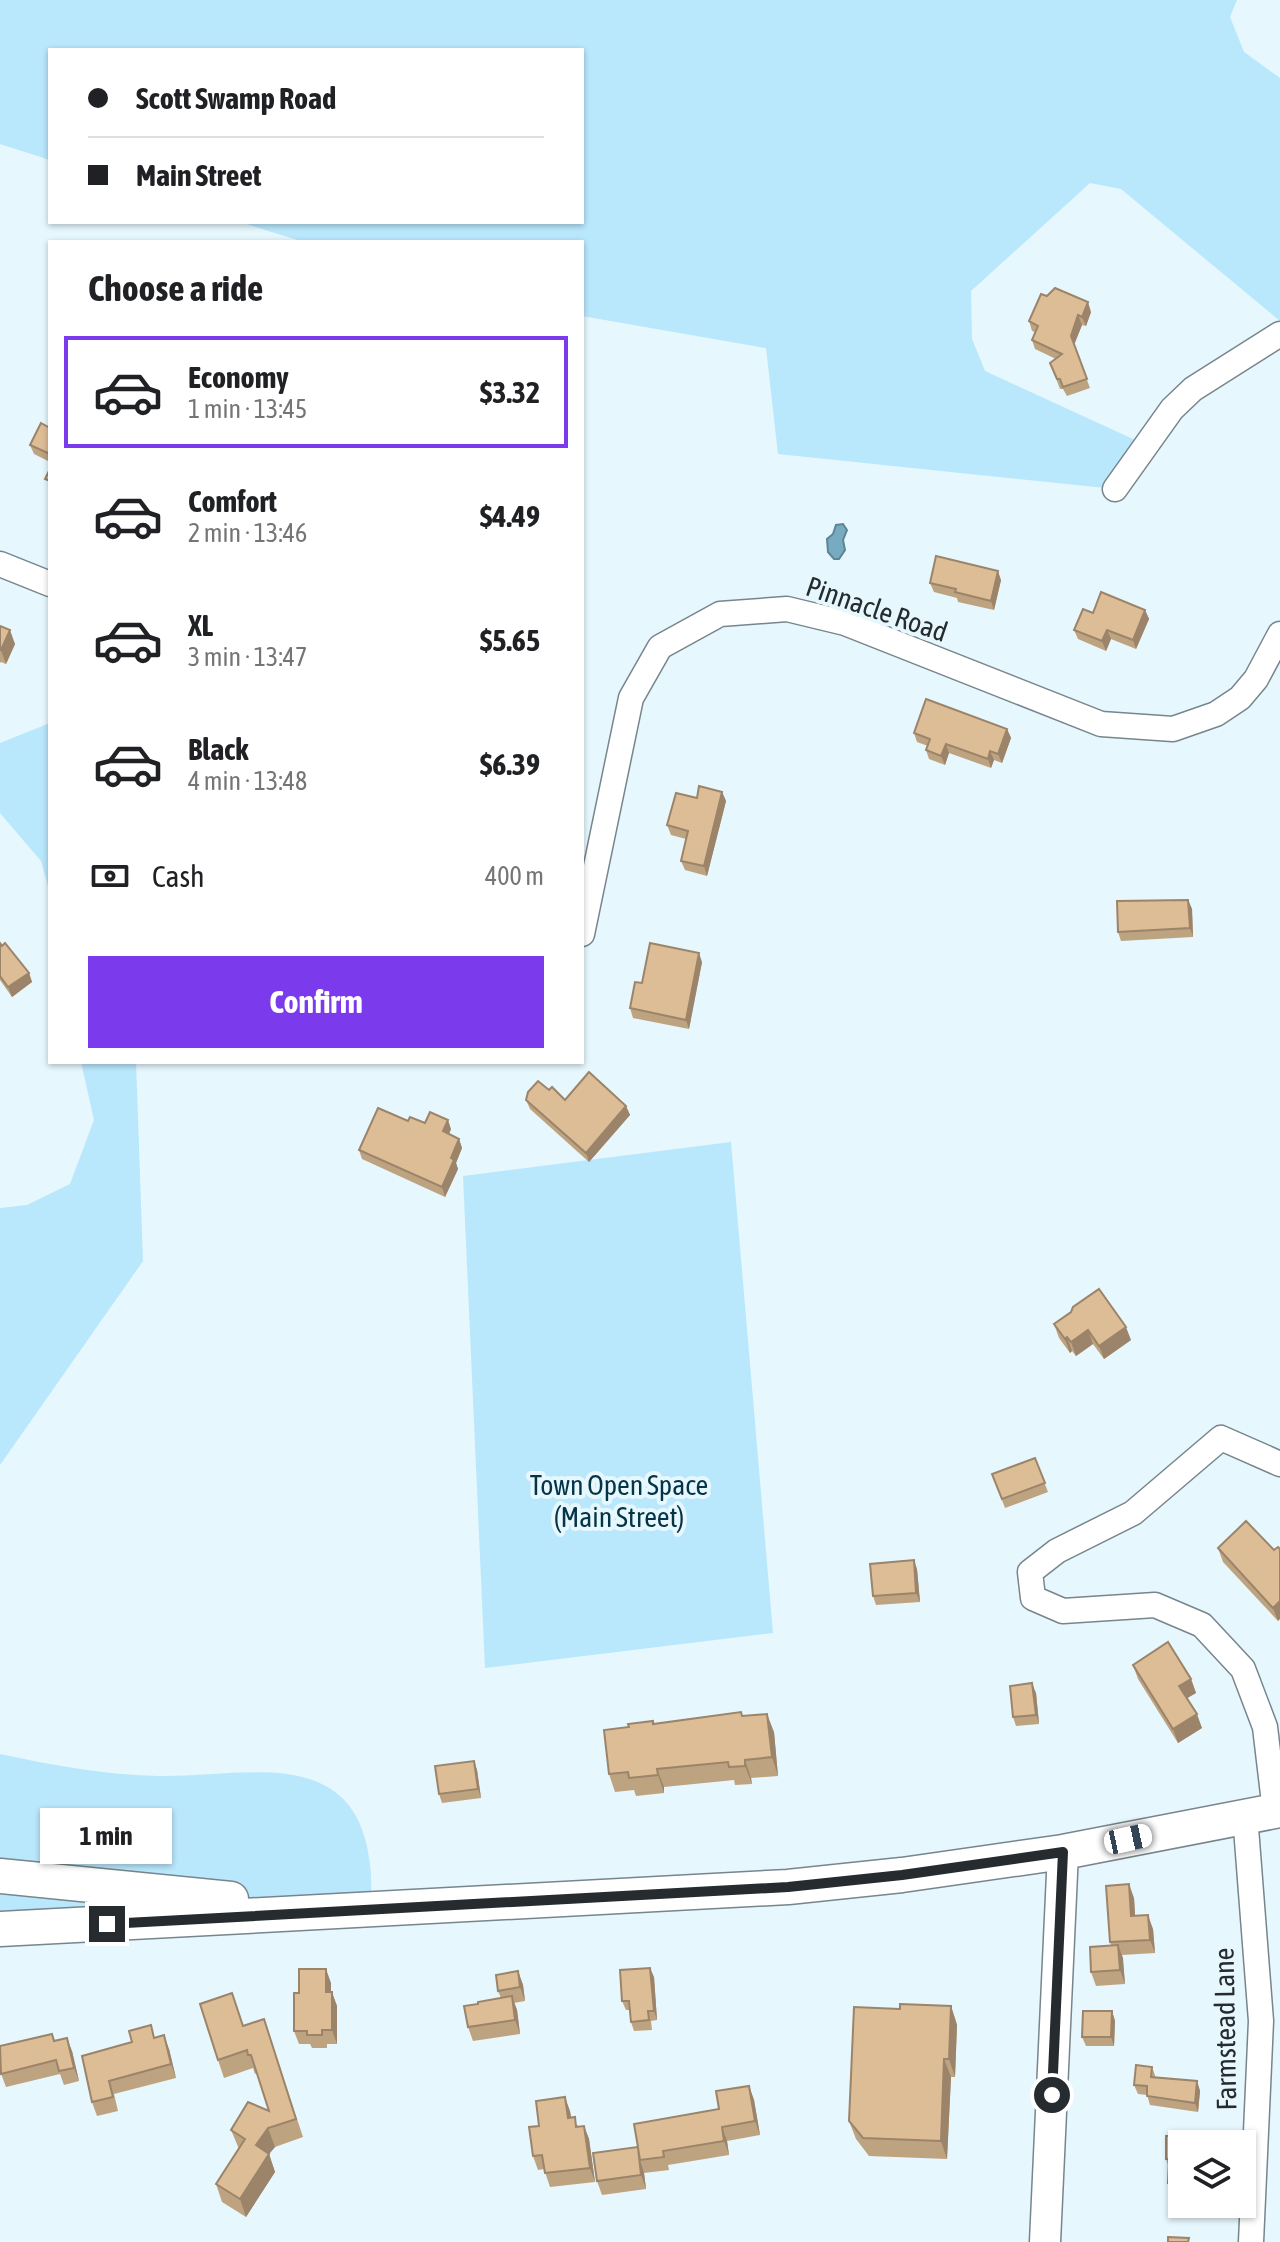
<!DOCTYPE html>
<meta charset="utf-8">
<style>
:root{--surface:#fff;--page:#f6f6f6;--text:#202124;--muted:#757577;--line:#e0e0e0;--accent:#7c3aed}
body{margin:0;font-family:"Asap Condensed",sans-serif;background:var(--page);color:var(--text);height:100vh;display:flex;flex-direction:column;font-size:30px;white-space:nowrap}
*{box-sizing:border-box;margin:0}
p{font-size:26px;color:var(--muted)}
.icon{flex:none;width:44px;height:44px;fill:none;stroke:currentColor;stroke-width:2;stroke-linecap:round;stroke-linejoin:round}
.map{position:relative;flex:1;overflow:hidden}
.drawer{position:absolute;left:48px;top:240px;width:536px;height:824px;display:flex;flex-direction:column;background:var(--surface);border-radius:0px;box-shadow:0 2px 6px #0004}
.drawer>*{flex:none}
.guide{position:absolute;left:48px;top:48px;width:536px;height:176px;border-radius:0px;box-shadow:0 2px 6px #0004;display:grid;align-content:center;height:176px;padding:0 40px;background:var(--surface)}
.tools{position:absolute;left:1168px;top:2130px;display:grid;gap:16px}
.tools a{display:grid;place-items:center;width:88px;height:88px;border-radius:0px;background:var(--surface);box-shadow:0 2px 6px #0004;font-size:40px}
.end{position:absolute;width:36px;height:36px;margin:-18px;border:10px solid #252b2e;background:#fff;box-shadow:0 0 0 4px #fff}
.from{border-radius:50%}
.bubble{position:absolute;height:56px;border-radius:0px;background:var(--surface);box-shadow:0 2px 6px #0004;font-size:26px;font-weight:700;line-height:56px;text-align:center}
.car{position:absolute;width:24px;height:48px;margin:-24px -12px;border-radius:10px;box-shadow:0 0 6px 2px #0007;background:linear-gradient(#fff 24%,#345 0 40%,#fff 0 76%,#345 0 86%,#fff 0)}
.guide b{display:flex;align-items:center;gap:28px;height:76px;font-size:30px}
.guide b+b{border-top:2px solid var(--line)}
.guide i{width:20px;height:20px;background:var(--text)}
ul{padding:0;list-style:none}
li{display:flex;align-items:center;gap:24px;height:112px;margin:0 16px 12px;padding:0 24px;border:4px solid transparent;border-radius:0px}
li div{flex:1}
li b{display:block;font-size:30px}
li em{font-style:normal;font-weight:700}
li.selected{border-color:var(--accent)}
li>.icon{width:72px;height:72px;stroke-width:1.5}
h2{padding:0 40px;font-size:36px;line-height:96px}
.pay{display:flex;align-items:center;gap:20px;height:88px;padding:0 40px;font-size:30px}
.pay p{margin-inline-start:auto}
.button{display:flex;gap:16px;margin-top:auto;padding:16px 40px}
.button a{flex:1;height:92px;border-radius:0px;background:var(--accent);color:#fff;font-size:32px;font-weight:700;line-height:92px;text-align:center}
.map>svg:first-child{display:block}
</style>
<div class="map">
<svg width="1280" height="2242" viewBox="0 0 1280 2242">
<rect width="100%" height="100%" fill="#e6f7fe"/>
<g fill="#b9e7fc">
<polygon points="0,0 1237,0 1230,17 1244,52 1280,78 1280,321 1121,189 1090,183 971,291 972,339 985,371 1146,445 1115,489 778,454 766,348 582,316 582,242 304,242 240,222 582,222 582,50 50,50 50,160 0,144"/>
<polygon points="50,723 50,893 41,861 0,813 0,743"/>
<polygon points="81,1062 136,1062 143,1261 0,1465 0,1208 27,1205 70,1184 94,1120"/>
<polygon points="731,1142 773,1633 485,1668 463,1176"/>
<path d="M0,1754C51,1765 106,1775 158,1776C243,1778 357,1741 370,1865C372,1879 371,1894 371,1908L0,1929Z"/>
</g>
<polygon fill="#77abc1" stroke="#5e8595" stroke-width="2" points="843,524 847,530 843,540 845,550 839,559 834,559 828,552 827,539 833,534 836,525"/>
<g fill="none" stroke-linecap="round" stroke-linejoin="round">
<defs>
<g id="minor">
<polyline points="1115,489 1172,409 1193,389 1280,334"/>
<polyline points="0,564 50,584"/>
<polyline points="582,934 631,698 660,647 720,614 787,609 845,623 1101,724 1173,729 1216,714 1240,698 1256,679 1280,634"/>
<polyline points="1275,1811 1265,1727 1243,1669 1202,1625 1155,1605 1063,1611 1033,1598 1030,1572 1057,1551 1133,1513 1221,1438 1280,1464"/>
<polyline points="1245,1815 1261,2021 1251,2242"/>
</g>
<polyline id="major" points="1045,2242 1063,1852"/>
<g id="highway">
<polyline points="0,1876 231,1899"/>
<polyline points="0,1929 788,1887 902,1875 1063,1852 1280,1810"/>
</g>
</defs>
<use href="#minor" stroke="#77858c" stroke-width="27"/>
<use href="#major" stroke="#77858c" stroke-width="33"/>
<use href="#highway" stroke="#77858c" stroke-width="37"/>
<use href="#minor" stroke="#fff" stroke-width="24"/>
<use href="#major" stroke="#fff" stroke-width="30"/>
<use href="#highway" stroke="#fff" stroke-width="34"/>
</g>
<g fill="#bea381">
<polygon points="1091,312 1086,326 1082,325 1074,345 1090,388 1067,396 1063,389 1060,389 1050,363 1056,359 1035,349 1032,340 1035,332 1032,331 1029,321"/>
<polygon points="50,428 50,462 34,454 30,445"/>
<polygon points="1001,580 994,610 958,602 957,598 934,592 930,583"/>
<polygon points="1145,610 1149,619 1136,649 1111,639 1106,651 1078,639 1074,630 1093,613"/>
<polygon points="0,626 15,644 6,664 1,662 0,663"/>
<polygon points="1007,729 1011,738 1002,763 994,760 991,768 949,753 945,765 929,759 926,750 928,746 917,742 914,733"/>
<polygon points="722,792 726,801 707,876 685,870 681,861 686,839 671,835 667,825 697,798"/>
<polygon points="1188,900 1192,909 1193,937 1121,941 1118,932"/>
<polygon points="0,943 29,973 32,982 12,997 0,980"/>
<polygon points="702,962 689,1029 633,1018 630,1008 642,983"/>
<polygon points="549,1090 565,1100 626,1106 630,1115 589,1162 530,1109 526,1100"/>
<polygon points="408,1121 425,1123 451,1129 449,1134 459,1139 462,1148 456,1163 458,1169 445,1197 362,1159 359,1150"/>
<polygon points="1054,1324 1131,1340 1104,1359 1093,1344 1076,1356 1072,1351 1070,1353 1059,1338"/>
<polygon points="1035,1458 1048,1492 1005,1508 992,1474"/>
<polygon points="1218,1548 1274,1550 1278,1621 1223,1562"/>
<polygon points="917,1569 920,1602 876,1605 873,1596"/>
<polygon points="1133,1665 1191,1679 1196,1693 1187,1698 1202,1728 1178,1743 1138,1679"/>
<polygon points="1036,1693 1039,1724 1016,1726 1013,1717"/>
<polygon points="743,1716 774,1732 778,1776 751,1778 752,1784 735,1785 734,1780 664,1787 664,1793 636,1796 634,1790 615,1792 609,1774 654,1724"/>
<polygon points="474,1761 477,1770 481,1798 442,1803 439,1794"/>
<polygon points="1134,1898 1135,1916 1153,1929 1155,1953 1122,1955 1125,1984 1096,1986 1091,1972 1111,1945 1110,1942"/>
<polygon points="518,1971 523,1985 525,2001 514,2003 517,2010 520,2034 473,2041 468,2027 478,2004 501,1998 498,1991"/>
<polygon points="654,1977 657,2020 651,2021 652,2030 634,2031 631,2022 630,2010 626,2010 622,2001"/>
<polygon points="331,1983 331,1992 337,2006 337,2044 327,2044 327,2048 312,2048 310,2044 299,2044 294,2031 299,1993"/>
<polygon points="951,2006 957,2025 955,2077 951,2077 947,2159 869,2156 856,2139 849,2121 900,2009"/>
<polygon points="1112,2011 1115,2021 1114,2046 1086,2046 1082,2037"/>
<polygon points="264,2019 303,2137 275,2147 269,2154 275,2172 246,2217 222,2202 216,2184 239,2149 231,2130 269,2111 257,2073 255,2074 253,2068 224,2078 218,2060 244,2026"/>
<polygon points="155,2037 169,2049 176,2078 114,2094 118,2111 97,2116 92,2102 82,2056"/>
<polygon points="72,2051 79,2081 64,2085 60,2074 6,2087 0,2071"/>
<polygon points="1152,2067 1156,2078 1197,2081 1200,2091 1198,2112 1150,2105 1147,2095 1138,2094 1134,2085"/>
<polygon points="749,2086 754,2100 760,2135 727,2141 729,2155 668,2165 669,2170 644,2173 646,2189 602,2195 597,2181 638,2147 719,2109"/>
<polygon points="570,2111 571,2117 578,2126 584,2126 589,2139 595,2182 550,2187 544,2169 538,2170 533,2156 539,2126"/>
<polygon points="1185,2136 1188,2144 1182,2144 1182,2193 1172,2193 1168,2183 1169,2168 1166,2159"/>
</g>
<g fill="#9b8469">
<polygon points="1088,302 1091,312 1086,326 1082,317"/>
<polygon points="1078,315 1082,325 1074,345 1071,336"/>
<polygon points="998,571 1001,580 994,610 991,601"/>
<polygon points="1145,610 1149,619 1136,649 1133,640"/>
<polygon points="10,630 15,644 6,664 1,650"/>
<polygon points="1107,630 1111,639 1106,651 1102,641"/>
<polygon points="1007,729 1011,738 1002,763 998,754"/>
<polygon points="946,744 949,753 945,765 941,756"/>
<polygon points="990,751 994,760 991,768 988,759"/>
<polygon points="722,792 726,801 707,876 704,866"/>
<polygon points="1188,900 1192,909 1193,937 1190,928"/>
<polygon points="699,953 702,962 689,1029 686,1020"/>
<polygon points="29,973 32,982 12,997 8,987"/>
<polygon points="626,1106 630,1115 589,1162 586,1153"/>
<polygon points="448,1120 451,1129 446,1140 443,1131"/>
<polygon points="459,1139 462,1148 456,1163 458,1169 445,1197 442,1187 451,1158"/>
<polygon points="1126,1327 1131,1340 1104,1359 1099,1346"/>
<polygon points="1088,1330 1093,1344 1076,1356 1071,1342"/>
<polygon points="1067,1337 1072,1351 1070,1353 1065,1339"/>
<polygon points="914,1560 917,1569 920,1602 916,1593"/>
<polygon points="1280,1601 1280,1619 1278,1621 1273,1608"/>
<polygon points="1191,1679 1196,1693 1184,1700 1179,1686"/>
<polygon points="1032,1683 1036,1693 1039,1724 1036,1715"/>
<polygon points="767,1714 774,1732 778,1776 772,1757"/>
<polygon points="1197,1714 1202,1728 1178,1743 1173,1729"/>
<polygon points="745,1760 751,1778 752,1784 745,1766"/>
<polygon points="474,1761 477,1770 481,1798 478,1789"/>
<polygon points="657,1769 664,1787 664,1793 658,1775"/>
<polygon points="1129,1884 1134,1898 1136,1930 1131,1916"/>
<polygon points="1148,1915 1153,1929 1155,1953 1150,1940"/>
<polygon points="1118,1945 1123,1958 1125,1984 1120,1970"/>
<polygon points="650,1968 654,1977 657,2020 654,2011"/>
<polygon points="326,1969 331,1983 331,2006 326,1992"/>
<polygon points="518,1971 523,1985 525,2001 520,1987"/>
<polygon points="332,1992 337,2006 337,2044 332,2030"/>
<polygon points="512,1996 517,2010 520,2034 515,2020"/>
<polygon points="951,2006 957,2025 955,2077 949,2059"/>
<polygon points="1112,2011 1115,2021 1114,2046 1111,2037"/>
<polygon points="164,2035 169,2049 176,2078 171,2064"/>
<polygon points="67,2038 72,2051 79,2081 74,2068"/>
<polygon points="944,2059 951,2077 947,2159 941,2141"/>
<polygon points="1197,2081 1200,2091 1198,2112 1195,2103"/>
<polygon points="749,2086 754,2100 760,2135 755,2121"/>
<polygon points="565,2097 570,2111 573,2131 568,2118"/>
<polygon points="584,2126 589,2139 595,2182 590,2168"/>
<polygon points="722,2127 727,2141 729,2155 724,2141"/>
<polygon points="268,2128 275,2147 269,2154 275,2172 246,2217 240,2199 256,2145"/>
<polygon points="640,2160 644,2173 646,2189 641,2175"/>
</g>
<g fill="#ddbd96" stroke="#9b8469" stroke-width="2">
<polygon points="1055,288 1088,302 1082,317 1078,315 1071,336 1087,379 1063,387 1060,379 1057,379 1050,363 1062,354 1032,340 1038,326 1029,321 1041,294 1047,296"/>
<polygon points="41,423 50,428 50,454 30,445"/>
<polygon points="50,469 50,481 45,479"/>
<polygon points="936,556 998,571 991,601 955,592 956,589 930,583"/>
<polygon points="1101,592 1145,610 1133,640 1107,630 1102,641 1074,630 1083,609 1093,613"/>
<polygon points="0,626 10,630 1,650 0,649"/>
<polygon points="926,699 1007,729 998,754 990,751 988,759 946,744 941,756 926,750 930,739 914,733"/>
<polygon points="699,786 722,792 704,866 681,861 688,831 667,825 676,793 697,798"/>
<polygon points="1188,900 1190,928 1118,932 1117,901"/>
<polygon points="0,943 2,946 5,943 29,973 8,987 0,976"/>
<polygon points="650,943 699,953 686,1020 630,1008 635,982 642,983"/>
<polygon points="589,1072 626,1106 586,1153 526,1100 528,1092 538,1081 549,1090 552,1087 565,1100"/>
<polygon points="378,1108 408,1121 410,1117 425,1123 430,1112 448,1120 443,1131 459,1139 451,1158 454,1160 442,1187 359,1150"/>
<polygon points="1099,1289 1126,1327 1099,1346 1088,1330 1071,1342 1067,1337 1065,1339 1054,1324 1071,1312 1073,1307"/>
<polygon points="1035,1458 1045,1483 1002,1499 992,1474"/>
<polygon points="1246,1521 1274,1550 1278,1547 1280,1549 1280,1601 1273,1608 1218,1548"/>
<polygon points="914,1560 916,1593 873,1596 870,1564"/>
<polygon points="1168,1642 1191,1679 1179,1686 1197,1714 1173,1729 1133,1665"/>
<polygon points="1032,1683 1036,1715 1013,1717 1010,1686"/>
<polygon points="741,1712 742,1716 767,1714 772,1757 745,1760 745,1766 729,1767 728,1762 657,1769 658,1775 629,1778 628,1772 609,1774 604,1730 629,1727 628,1724 653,1721 653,1724"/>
<polygon points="474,1761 478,1789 439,1794 435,1766"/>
<polygon points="1129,1884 1131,1916 1148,1915 1150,1940 1110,1942 1106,1886"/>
<polygon points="1118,1945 1120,1970 1091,1972 1090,1947"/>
<polygon points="650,1968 654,2011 648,2011 649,2020 631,2022 629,2001 622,2001 620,1970"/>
<polygon points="299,1969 326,1969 326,1992 332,1992 332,2030 322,2030 322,2035 307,2035 307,2031 294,2031 294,1993 299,1993"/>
<polygon points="518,1971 520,1987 498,1991 496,1975"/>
<polygon points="232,1993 243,2026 264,2019 296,2119 268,2128 256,2145 269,2154 240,2199 216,2184 245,2139 231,2130 248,2102 269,2111 251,2055 248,2055 247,2050 218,2060 200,2004"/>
<polygon points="512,1996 515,2020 468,2027 464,2006 478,2004 478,2002"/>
<polygon points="900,2004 951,2006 949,2059 944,2059 941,2141 863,2138 849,2121 854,2007 900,2009"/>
<polygon points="1083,2011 1112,2011 1111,2037 1082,2037"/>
<polygon points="151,2025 154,2038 164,2035 171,2064 109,2081 113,2097 92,2102 82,2056 132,2042 129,2031"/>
<polygon points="52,2034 54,2041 67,2038 74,2068 59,2071 56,2060 1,2074 0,2046"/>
<polygon points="1136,2065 1152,2067 1151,2077 1197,2081 1195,2103 1147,2096 1147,2086 1134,2085"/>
<polygon points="749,2086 755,2121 722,2127 724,2141 663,2151 664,2157 640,2160 638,2148 641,2175 597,2181 593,2153 638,2147 634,2124 719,2109 716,2091"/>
<polygon points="565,2097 568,2118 575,2117 576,2127 584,2126 590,2168 545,2173 542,2155 533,2156 529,2127 539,2126 536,2101"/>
<polygon points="1166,2136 1185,2136 1185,2144 1182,2144 1182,2184 1168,2183 1169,2159 1166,2159"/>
<polygon points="1168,2237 1189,2238 1188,2242 1168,2242"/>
</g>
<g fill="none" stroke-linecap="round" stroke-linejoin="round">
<polyline stroke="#252b2e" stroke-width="10" points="107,1924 788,1887 902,1875 1063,1852 1052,2095"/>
</g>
<g text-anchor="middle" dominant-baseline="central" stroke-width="8" stroke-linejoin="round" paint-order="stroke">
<g font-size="28" fill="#252b2e" stroke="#e6f7fe">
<text transform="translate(877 609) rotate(19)">Pinnacle Road</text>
<text transform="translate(1225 2029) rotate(-91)">Farmstead Lane</text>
</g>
<g font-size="28" fill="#043445" stroke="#e6f7fe">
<text x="619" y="1485">Town Open Space<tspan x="619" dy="32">(Main Street)</tspan></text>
</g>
</g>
</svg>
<div class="tools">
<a><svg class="icon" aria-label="layers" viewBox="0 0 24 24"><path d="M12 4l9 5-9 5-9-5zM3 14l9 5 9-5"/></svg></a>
</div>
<i class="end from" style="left:1052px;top:2095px"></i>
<i class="end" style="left:107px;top:1924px"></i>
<div class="bubble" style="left:40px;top:1808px;width:132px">1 min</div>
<i class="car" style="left:1128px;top:1839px;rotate:78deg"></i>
<div class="guide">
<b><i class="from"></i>Scott Swamp Road</b>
<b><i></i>Main Street</b>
</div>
<section class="drawer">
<h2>Choose a ride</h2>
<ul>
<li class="selected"><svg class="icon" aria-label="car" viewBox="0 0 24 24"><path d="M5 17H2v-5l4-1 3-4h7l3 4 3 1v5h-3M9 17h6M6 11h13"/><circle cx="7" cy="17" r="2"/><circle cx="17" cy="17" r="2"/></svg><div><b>Economy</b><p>1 min · 13:45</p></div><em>$3.32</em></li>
<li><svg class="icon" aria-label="car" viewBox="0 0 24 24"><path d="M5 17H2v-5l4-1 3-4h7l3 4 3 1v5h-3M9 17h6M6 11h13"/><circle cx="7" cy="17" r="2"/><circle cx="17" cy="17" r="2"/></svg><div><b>Comfort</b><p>2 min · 13:46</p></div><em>$4.49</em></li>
<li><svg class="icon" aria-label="car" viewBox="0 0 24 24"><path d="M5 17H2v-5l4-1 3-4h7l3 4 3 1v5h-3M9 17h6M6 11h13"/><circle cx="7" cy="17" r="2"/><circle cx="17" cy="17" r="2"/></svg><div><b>XL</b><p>3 min · 13:47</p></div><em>$5.65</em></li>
<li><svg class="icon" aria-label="car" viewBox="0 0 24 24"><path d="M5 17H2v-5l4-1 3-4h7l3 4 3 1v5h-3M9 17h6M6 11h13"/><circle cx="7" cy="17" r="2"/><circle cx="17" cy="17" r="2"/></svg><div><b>Black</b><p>4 min · 13:48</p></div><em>$6.39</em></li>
</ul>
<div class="pay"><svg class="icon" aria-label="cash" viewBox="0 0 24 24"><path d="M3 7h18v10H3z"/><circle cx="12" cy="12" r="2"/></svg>Cash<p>400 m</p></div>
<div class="button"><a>Confirm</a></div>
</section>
</div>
